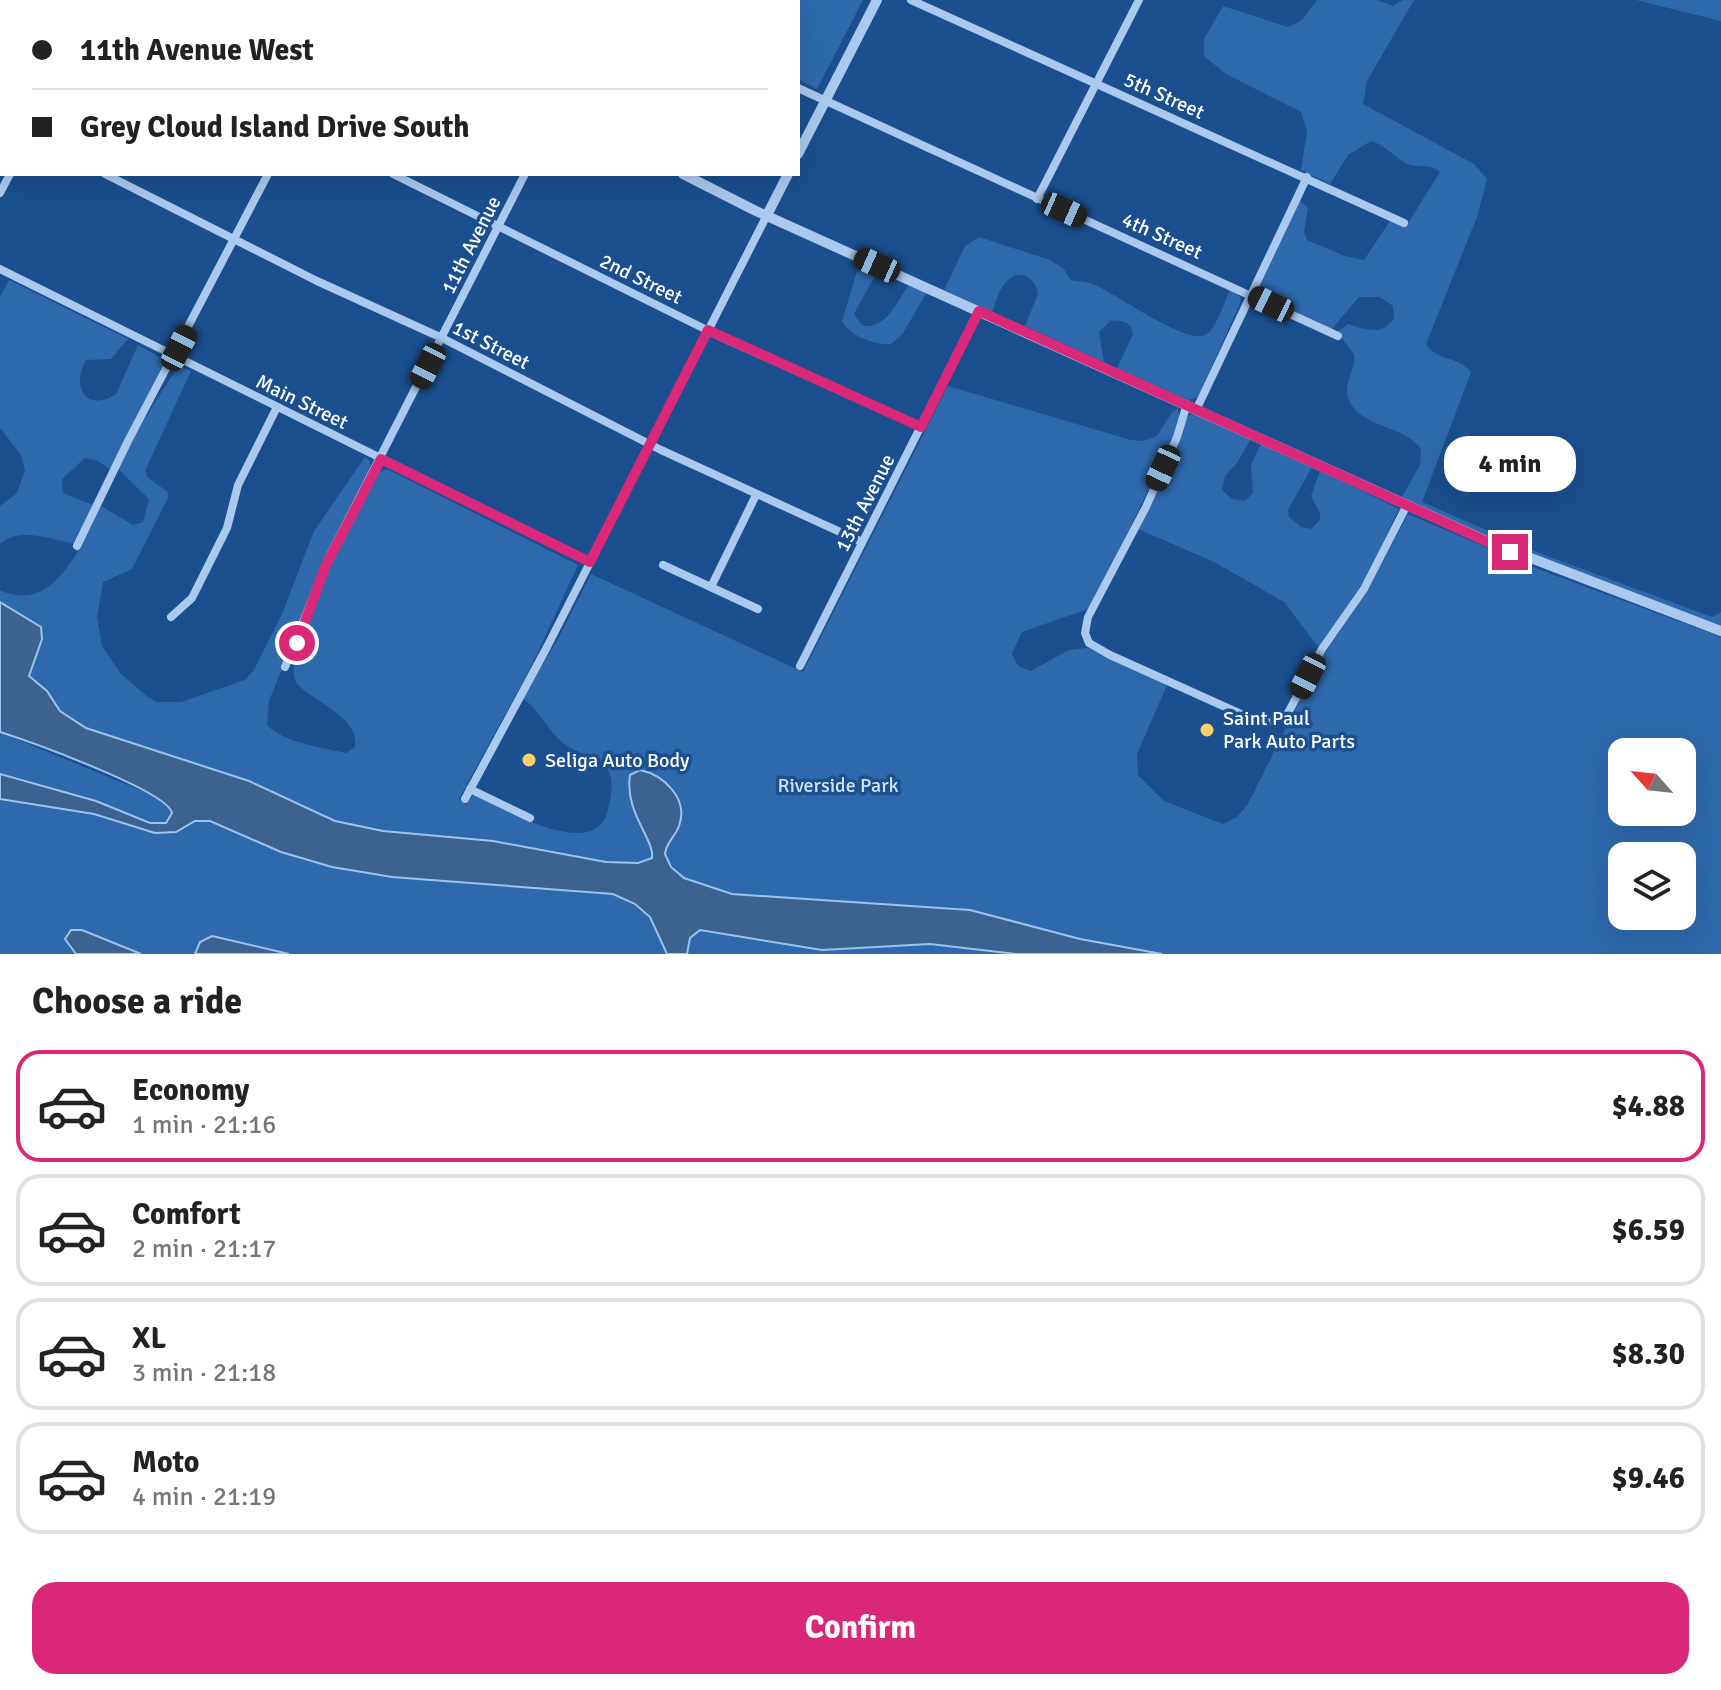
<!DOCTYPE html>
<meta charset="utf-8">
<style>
:root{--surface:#fff;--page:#f6f6f6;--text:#222;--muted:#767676;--line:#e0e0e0;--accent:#db2777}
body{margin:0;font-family:Signika,sans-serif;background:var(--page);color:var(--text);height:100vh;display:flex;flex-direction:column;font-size:30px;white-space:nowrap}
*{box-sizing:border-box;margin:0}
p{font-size:26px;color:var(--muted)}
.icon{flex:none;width:44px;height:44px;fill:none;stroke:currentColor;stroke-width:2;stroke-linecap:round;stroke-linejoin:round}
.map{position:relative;height:954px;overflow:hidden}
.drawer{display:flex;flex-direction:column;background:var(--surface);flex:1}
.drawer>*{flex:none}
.guide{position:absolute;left:0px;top:0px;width:800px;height:176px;box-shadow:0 8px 32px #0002;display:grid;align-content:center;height:176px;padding:0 32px;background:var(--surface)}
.needle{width:52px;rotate:297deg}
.buttons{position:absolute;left:1608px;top:738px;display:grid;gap:16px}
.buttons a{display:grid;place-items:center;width:88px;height:88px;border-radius:16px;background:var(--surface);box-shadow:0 8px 32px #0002;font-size:40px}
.end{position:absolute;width:36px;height:36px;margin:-18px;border:10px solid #db2777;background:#fff;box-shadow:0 0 0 4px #fff}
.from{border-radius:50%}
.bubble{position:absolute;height:56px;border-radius:24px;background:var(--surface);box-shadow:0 8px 32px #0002;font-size:26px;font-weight:700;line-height:56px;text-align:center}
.car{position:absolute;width:24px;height:48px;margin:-24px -12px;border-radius:10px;box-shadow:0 0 6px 2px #0007;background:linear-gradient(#222 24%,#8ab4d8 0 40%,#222 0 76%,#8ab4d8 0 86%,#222 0)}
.guide b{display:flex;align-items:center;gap:28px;height:76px;font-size:30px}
.guide b+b{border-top:2px solid var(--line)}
.guide i{width:20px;height:20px;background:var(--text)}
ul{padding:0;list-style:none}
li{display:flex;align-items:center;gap:24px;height:112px;margin:0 16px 12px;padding:0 16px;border:4px solid var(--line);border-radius:24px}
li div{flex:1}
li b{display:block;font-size:30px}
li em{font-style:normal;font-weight:700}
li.current{border-color:var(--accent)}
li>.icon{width:72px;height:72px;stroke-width:1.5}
h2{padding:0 32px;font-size:36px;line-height:96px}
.primary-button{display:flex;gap:16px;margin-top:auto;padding:16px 32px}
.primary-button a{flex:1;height:92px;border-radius:24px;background:var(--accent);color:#fff;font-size:32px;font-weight:700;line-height:92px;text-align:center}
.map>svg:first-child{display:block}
</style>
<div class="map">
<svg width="1721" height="954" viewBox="0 0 1721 954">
<rect width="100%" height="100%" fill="#1b4f8f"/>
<g fill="#2e69ad" fill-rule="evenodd">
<polygon points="775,0 863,0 817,89 798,79 798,2"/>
<path d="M1317,0H1377L1393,6L1403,0H1414L1367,81L1363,104L1474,164L1487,179L1477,217L1426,344C1435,360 1460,357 1471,372L1422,502L1539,553L1712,617L1721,612V626L1483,534L1402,497L1420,465L1421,449C1405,425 1359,428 1348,398C1343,384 1356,369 1354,354L1337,332L1348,324C1367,330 1382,336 1394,318L1393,306L1379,297H1359L1331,330L1256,292L1299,199L1308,208L1304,232L1307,240L1345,256L1364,260L1390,221L1405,228L1440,172C1427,161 1416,170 1404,162C1392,155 1385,145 1371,141L1348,155L1330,184L1301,170L1307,132L1301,112L1226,74L1204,56V39L1223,6L1288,27L1302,20Z"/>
<polygon points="1636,0 1721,0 1721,21"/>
<path d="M979,237L1050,260L1063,268L1071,280C1079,282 1087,281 1095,285C1115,293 1190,348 1207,334C1218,325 1224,302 1230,290L1239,295L1241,301L1198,397L1188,400L1117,368L1133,334C1131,322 1121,319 1110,321L1099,332L1104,362L1025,326L1038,294C1036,277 1019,267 1006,282C999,290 996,302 992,312L944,290L965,246Z"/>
<path d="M860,262L878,270L854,314L862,325C885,332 898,300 909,284L927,292L902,335L891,344C874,345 850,336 842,321Z"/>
<path d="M9,280L128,339L111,359L86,360C70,388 88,413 116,394L138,345L165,360L111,470L98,461L85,458L62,479L63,493L95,506L75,544C54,540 18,526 0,544V506L17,493L25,470L21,455L0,428V297Z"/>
<path d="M178,366L191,371L145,471L148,478L167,491L169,496L132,569L103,582L97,617L102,646L121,674L148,697L157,702H181L245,680L254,670L282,614L314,531L365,457L370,461L371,469L319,576L269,701L267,725C282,742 324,748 346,753L355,747C360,715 312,703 296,682C280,643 356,512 377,473L387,469L578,565L531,667L459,799L466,805L474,794C503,809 597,864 608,809C611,798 614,783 609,772C602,756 576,754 563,743C548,731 542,712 521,697L557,641L591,574L803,672L948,386L1131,440L1142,441L1157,436L1172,412L1178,409L1180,418L1174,437L1098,594L1088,609L1022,632L1012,653L1018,666L1031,671L1069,650L1088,648L1167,685L1137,754L1138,775L1164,801L1223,824L1237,817L1248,804L1320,660L1367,592L1408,514L1527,565L1721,637V954H1162L1080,939L970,910L732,894L679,875L668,862L665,851C668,840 677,833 680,822C687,796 662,775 640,770L631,775C623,812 655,839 652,858L631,863L606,862L493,841L383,831L335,821L249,781L86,728L60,711L47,691L29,676L42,639L41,627L0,602V590C54,616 82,544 101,506L133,525L143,522L149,499L118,469L132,439ZM1622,752H1682V812H1622ZM1622,856H1682V916H1622Z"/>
<polygon points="1193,413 1251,439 1237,463 1225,476 1222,490 1232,499 1245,501 1253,493 1251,465 1261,444 1312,467 1288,510 1289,517 1301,527 1311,529 1320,520 1320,513 1311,496 1320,471 1399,509 1365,581 1319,648 1284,602 1214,562 1138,529 1187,417"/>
<polygon points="0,732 164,800 172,810 170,819 163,824 150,823 96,801 0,774"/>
<polygon points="0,799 94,814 155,833 181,830 195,821 210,821 300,859 332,867 392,877 613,894 646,912 660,933 667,954 289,954 212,936 200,942 195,954 141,954 74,929 67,933 69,948 76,954 0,954"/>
<polygon points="700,930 822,950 930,944 1016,954 687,954 690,938"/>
</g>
<g fill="#3c6290" stroke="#9cc4f0" stroke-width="2">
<path d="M0,602L41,627L42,639L29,676L47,691L60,711L86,728L249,781L335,821L383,831L493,841L606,862L638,863L652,858C655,840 624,812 630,775L640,770C664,775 689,799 679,826C675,837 666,842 665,854L671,867L684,878L732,894L970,910L1080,939L1162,954H1016L930,944L822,950L700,930L690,938L687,954H667L650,917L635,904L613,894L392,877L332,867L281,852L210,821H195L176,832L155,833L94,814L0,799V774L96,801L150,823H166L172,813C168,791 28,741 0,732Z"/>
<polygon points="71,930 82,930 141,954 76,954 65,939"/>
<polygon points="212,936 289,954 195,954 200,942"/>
</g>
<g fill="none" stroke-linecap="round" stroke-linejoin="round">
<g stroke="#a9c9ee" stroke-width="8">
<polyline points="45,0 48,2"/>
<polyline points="623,0 627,2"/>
<polyline points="911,0 1404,223"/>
<polyline points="97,2 98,0"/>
<polyline points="614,2 615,0"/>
<polyline points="798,88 1338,336"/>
<polyline points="0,121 2,122"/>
<polyline points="105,174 317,281 442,338 661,450 862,542"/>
<polyline points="393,174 721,337 921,427"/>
<polyline points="0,193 10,174"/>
<polyline points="1037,199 1139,0"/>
<polyline points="0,269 590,562"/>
<polyline points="1187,404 1177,437 1146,507 1088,617 1085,633 1089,643 1110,655 1252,719 1274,722 1288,713 1322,649 1364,589 1407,505"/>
<polyline points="1197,408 1307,177"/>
<polyline points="77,546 128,441 268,174"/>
<polyline points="663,565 758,609"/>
<polyline points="711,587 756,495"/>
<polyline points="171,617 192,598 227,528 238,485 277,407"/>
<polyline points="800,666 979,311"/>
<polyline points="285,667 330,555 525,174"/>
<polyline points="470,789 530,818"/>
<polyline points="465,799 547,647 767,215"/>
</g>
<g stroke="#a9c9ee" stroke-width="10">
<polyline points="333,0 337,2"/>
<polyline points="798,154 877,0"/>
<polyline points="683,174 756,211 1489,542 1721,631"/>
<polyline points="767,215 788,174"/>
</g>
</g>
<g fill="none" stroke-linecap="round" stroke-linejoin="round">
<polyline stroke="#db2777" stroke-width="10" points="297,643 326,565 381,459 590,562 708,330 921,427 979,311 1510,552"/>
</g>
<g fill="#ffd166" stroke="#1b4f8f" stroke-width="3">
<circle cx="1207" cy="730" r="8"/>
<circle cx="529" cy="760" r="8"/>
</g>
<g text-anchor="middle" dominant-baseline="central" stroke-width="7" stroke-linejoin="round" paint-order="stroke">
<g font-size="20" fill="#fff" stroke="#1b4f8f">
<text transform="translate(1164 96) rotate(24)">5th Street</text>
<text transform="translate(1162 236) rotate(24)">4th Street</text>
<text transform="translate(471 245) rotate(-63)">11th Avenue</text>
<text transform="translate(641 279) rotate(26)">2nd Street</text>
<text transform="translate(491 345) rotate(27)">1st Street</text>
<text transform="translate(302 402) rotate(26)">Main Street</text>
<text transform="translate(865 503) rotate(-63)">13th Avenue</text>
</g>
<g font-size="20" fill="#fff" stroke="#1b4f8f" text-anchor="start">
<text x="1223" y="718">Saint Paul<tspan x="1223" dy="23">Park Auto Parts</tspan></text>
<text x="545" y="760">Seliga Auto Body</text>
</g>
<g font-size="20" fill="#cfe3fa" stroke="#1b4f8f">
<text x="838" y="785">Riverside Park</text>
</g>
</g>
</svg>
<div class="buttons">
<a><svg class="needle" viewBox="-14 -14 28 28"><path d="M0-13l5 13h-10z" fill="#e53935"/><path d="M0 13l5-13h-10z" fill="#767676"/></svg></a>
<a><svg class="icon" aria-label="layers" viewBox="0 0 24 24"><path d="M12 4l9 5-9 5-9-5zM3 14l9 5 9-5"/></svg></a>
</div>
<i class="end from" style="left:297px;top:643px"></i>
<i class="end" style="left:1510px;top:552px"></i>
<div class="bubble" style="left:1444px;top:436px;width:132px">4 min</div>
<i class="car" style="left:1064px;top:210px;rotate:114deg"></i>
<i class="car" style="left:877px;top:265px;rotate:294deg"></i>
<i class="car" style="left:1271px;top:304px;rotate:296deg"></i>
<i class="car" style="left:179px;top:348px;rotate:27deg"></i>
<i class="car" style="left:428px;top:366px;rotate:207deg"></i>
<i class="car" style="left:1163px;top:468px;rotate:205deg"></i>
<i class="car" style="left:1308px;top:676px;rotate:207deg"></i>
<div class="guide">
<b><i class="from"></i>11th Avenue West</b>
<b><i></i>Grey Cloud Island Drive South</b>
</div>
</div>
<section class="drawer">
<h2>Choose a ride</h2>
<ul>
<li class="current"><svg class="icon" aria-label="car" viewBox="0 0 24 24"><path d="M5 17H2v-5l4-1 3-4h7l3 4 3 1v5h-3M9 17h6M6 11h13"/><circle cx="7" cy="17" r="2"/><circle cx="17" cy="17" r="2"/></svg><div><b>Economy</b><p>1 min · 21:16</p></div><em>$4.88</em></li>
<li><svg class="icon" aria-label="car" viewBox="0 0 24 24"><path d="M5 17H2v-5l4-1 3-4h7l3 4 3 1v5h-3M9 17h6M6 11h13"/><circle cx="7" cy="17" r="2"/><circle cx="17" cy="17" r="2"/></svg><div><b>Comfort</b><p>2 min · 21:17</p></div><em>$6.59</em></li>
<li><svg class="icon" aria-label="car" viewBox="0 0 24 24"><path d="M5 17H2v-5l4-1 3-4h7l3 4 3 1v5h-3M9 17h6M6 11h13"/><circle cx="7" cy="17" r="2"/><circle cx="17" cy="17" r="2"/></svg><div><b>XL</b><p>3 min · 21:18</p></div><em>$8.30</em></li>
<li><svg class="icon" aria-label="car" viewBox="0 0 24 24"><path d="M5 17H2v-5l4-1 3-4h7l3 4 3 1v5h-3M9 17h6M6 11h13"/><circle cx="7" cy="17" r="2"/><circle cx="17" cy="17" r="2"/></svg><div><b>Moto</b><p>4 min · 21:19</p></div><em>$9.46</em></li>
</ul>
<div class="primary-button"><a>Confirm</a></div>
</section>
